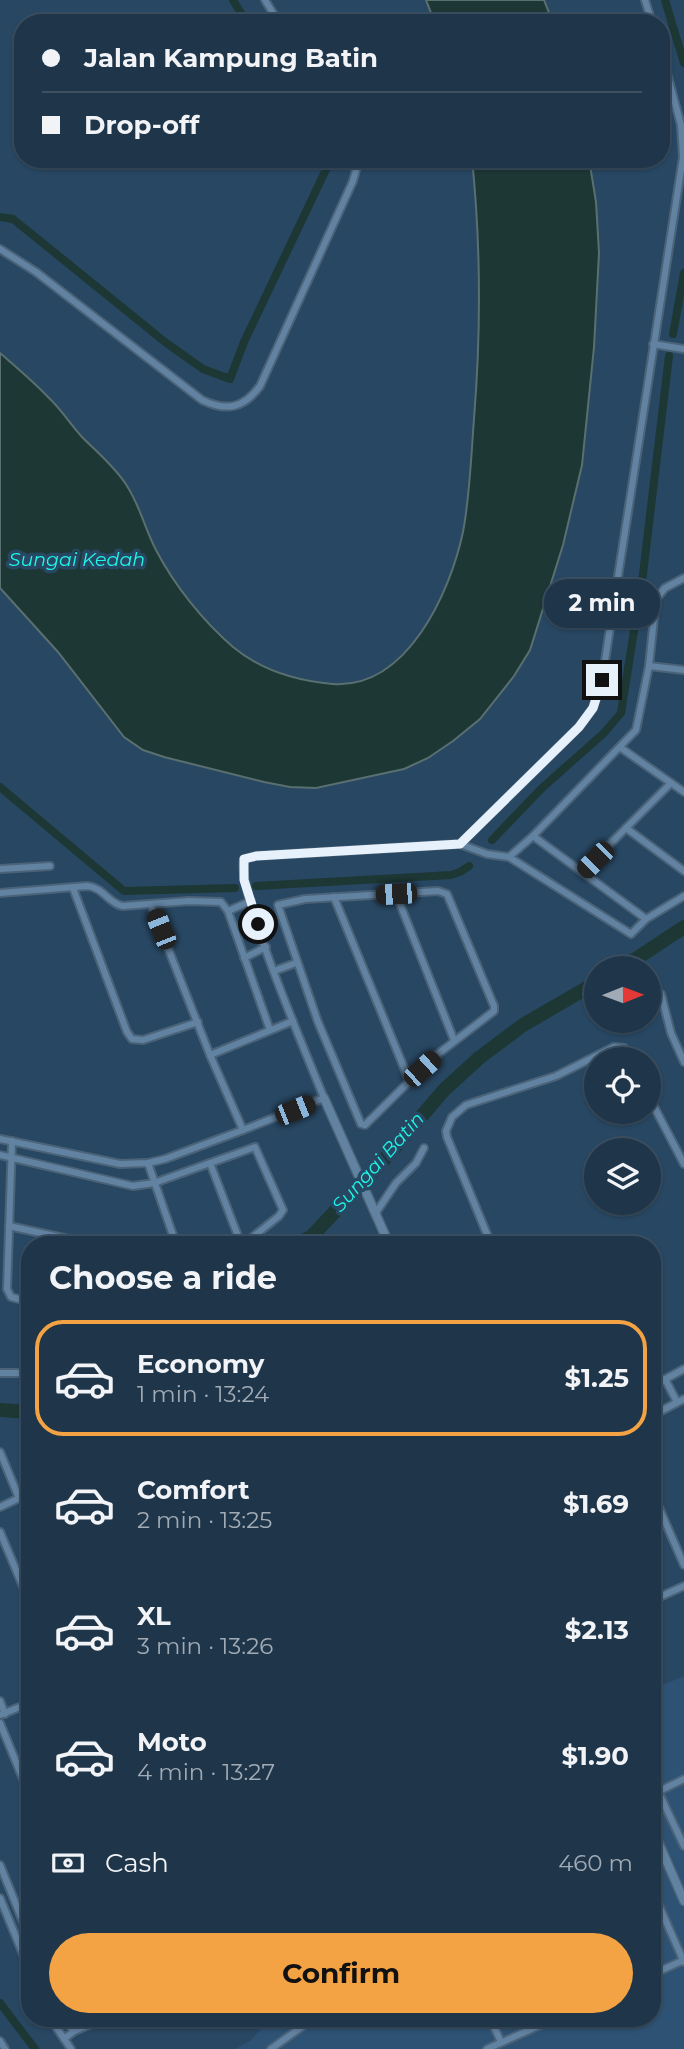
<!DOCTYPE html>
<meta charset="utf-8">
<style>
:root{--surface:#1e354a;--page:#2b4054;--text:#f1f3f6;--muted:#a1abb5;--line:#3c5062;--accent:#f4a344}
body{margin:0;font-family:Montserrat,sans-serif;background:var(--page);color:var(--text);height:100vh;display:flex;flex-direction:column;font-size:26px;white-space:nowrap}
*{box-sizing:border-box;margin:0}
p{font-size:23px;color:var(--muted)}
.icon{flex:none;width:38px;height:38px;fill:none;stroke:currentColor;stroke-width:2;stroke-linecap:round;stroke-linejoin:round}
.map{position:relative;flex:1;overflow:hidden}
.drawer{position:absolute;left:21px;top:1236px;width:640px;height:791px;display:flex;flex-direction:column;background:var(--surface);border-radius:28px;box-shadow:0 2px 5px #0004,0 0 0 2px var(--line)}
.drawer>*{flex:none}
.banner{position:absolute;left:14px;top:14px;width:656px;height:154px;border-radius:28px;box-shadow:0 2px 5px #0004,0 0 0 2px var(--line);display:grid;align-content:center;height:154px;padding:0 28px;background:var(--surface)}
.needle{width:46px;rotate:89deg}
.tools{position:absolute;left:584px;top:956px;display:grid;gap:14px}
.tools a{display:grid;place-items:center;width:77px;height:77px;border-radius:50%;background:var(--surface);box-shadow:0 2px 5px #0004,0 0 0 2px var(--line);font-size:35px}
.end{position:absolute;width:32px;height:32px;margin:-16px;border:9px solid #e7f1fc;background:#111;box-shadow:0 0 0 4px #111}
.from{border-radius:50%}
.bubble{position:absolute;height:49px;border-radius:24px;background:var(--surface);box-shadow:0 2px 5px #0004,0 0 0 2px var(--line);font-size:23px;font-weight:700;line-height:49px;text-align:center}
.car{position:absolute;width:21px;height:42px;margin:-21px -10px;border-radius:9px;box-shadow:0 0 5px 2px #0007;background:linear-gradient(#222 24%,#8ab4d8 0 40%,#222 0 76%,#8ab4d8 0 86%,#222 0)}
.banner b{display:flex;align-items:center;gap:24px;height:66px;font-size:26px}
.banner b+b{border-top:2px solid var(--line)}
.banner i{width:18px;height:18px;background:var(--text)}
ul{padding:0;list-style:none}
li{display:flex;align-items:center;gap:21px;height:116px;margin:0 14px 10px;padding:0 14px;border:4px solid transparent;border-radius:28px}
li div{flex:1}
li b{display:block;font-size:26px}
li em{font-style:normal;font-weight:700}
li.selected{border-color:var(--accent)}
li>.icon{width:63px;height:63px;stroke-width:1.5}
h2{padding:0 28px;font-size:32px;line-height:84px}
.pay{display:flex;align-items:center;gap:18px;height:77px;padding:0 28px;font-size:26px}
.pay p{margin-inline-start:auto}
.primary-button{display:flex;gap:14px;margin-top:auto;padding:14px 28px}
.primary-button a{flex:1;height:80px;border-radius:42px;background:var(--accent);color:#111;font-size:28px;font-weight:700;line-height:80px;text-align:center}
.map>svg:first-child{display:block}
</style>
<div class="map">
<svg width="684" height="2049" viewBox="0 0 684 2049">
<rect width="100%" height="100%" fill="#284762"/>
<polygon fill="#2e5273" points="684,1676 684,2049 235,2049 250,2041 271,2018 653,2018 653,1689"/>
<g fill="#1d3734" stroke="#5a6f70" stroke-width="2">
<polygon points="426,0 544,0 553,23 435,23"/>
<path d="M472,159H589L596,202L599,253L594,347L582,465L563,545L530,650L514,676L480,719L453,741L428,758L404,769L316,788L290,787L264,782L164,757L143,750L124,737L58,652L0,588V353C16,367 33,381 48,397C61,409 71,425 83,438C98,453 116,468 127,486C140,506 145,529 156,550C174,585 203,621 233,647C262,671 296,681 333,684C407,689 450,593 463,532C470,495 471,457 474,419C481,332 481,246 472,159Z"/>
</g>
<g fill="none" stroke-linecap="round" stroke-linejoin="round">
<g stroke="#1d3734" stroke-width="8">
<polyline points="233,0 247,23"/>
<polyline points="665,0 684,63"/>
<polyline points="0,217 13,219 165,342 203,369 230,379 244,342 331,159"/>
<polyline points="673,334 684,273"/>
<polyline points="0,787 124,891 235,888"/>
<polyline points="492,840 542,788 604,733 621,713 643,574 669,356"/>
<polyline points="256,886 451,875 460,872 469,866"/>
<polyline points="0,2003 35,2049"/>
</g>
<g stroke="#1d3734" stroke-width="14">
<polyline points="622,968 684,927"/>
<polyline points="296,1244 311,1237 390,1153 444,1090 479,1058 523,1025 597,982"/>
<polyline points="0,1410 30,1412"/>
</g>
<defs>
<g id="minor">
<polyline points="265,0 279,23"/>
<polyline points="645,0 652,23"/>
<path d="M0,249L36,272L202,400C227,412 244,408 260,386L353,181L359,159"/>
<polyline points="653,344 684,349"/>
<polyline points="649,666 684,670"/>
<polyline points="621,748 684,792"/>
<polyline points="626,828 684,871"/>
<polyline points="533,836 646,919"/>
<polyline points="460,844 487,854 509,857 631,934 646,919 684,896"/>
<polyline points="509,857 533,836 636,730 649,666 656,599 665,588 684,578"/>
<polyline points="0,869 50,866"/>
<polyline points="582,872 671,783"/>
<polyline points="73,888 127,1032 132,1039 143,1040 198,1022"/>
<polygon points="438,891 447,894 494,1006 494,1011 434,1057 365,1125 361,1124 318,1022 278,905 305,899"/>
<path d="M0,893L87,886C103,887 109,904 123,906L189,901L221,902L228,911L270,1030"/>
<polyline points="396,894 454,1040"/>
<polyline points="334,897 409,1080"/>
<polyline points="151,905 210,1055 243,1130"/>
<polyline points="228,911 251,901"/>
<polyline points="244,958 266,947"/>
<polyline points="274,971 296,963"/>
<polyline points="661,994 671,1033 684,1062"/>
<polyline points="210,1055 293,1021"/>
<polyline points="649,1097 684,1164"/>
<path d="M0,1139L120,1164L148,1163L165,1159L243,1130L324,1098C309,1060 235,889 244,859L256,856L460,844L579,727L593,708L602,680L683,157L681,125L662,55"/>
<polyline points="12,1141 7,1289 11,1297 30,1302"/>
<polyline points="0,1155 133,1186 154,1183 255,1147 283,1210 279,1216 244,1244"/>
<polyline points="148,1163 176,1244"/>
<polyline points="210,1163 241,1244"/>
<polyline points="375,1214 396,1183 416,1163 424,1148"/>
<polyline points="9,1226 91,1244"/>
<polyline points="491,1244 447,1137 446,1131 452,1117 466,1105 556,1076 614,1047 624,1048 629,1059"/>
<polyline points="0,1373 30,1373"/>
<polyline points="665,1379 677,1402"/>
<polyline points="653,1386 684,1369"/>
<polyline points="653,1415 684,1399"/>
<polyline points="0,1452 19,1498"/>
<polyline points="653,1494 684,1565"/>
<polyline points="0,1507 30,1493"/>
<polyline points="653,1522 662,1517"/>
<polyline points="0,1532 30,1603"/>
<polyline points="653,1600 684,1586"/>
<polyline points="0,1701 5,1714"/>
<polyline points="0,1715 30,1703"/>
<polyline points="0,1723 30,1796"/>
<polyline points="19,1769 30,1765"/>
<polyline points="658,1791 684,1846"/>
<polyline points="653,1794 684,1779"/>
<polyline points="0,1865 30,1939"/>
<polyline points="653,1892 684,1962"/>
<polyline points="0,1898 30,1971"/>
<polyline points="653,1974 684,1960"/>
<polyline points="50,2018 71,2049"/>
<polyline points="63,2018 74,2031"/>
<polyline points="292,2018 297,2029"/>
<polyline points="490,2018 501,2042"/>
<polyline points="64,2039 74,2031 106,2018"/>
<polyline points="0,2041 5,2049"/>
<polyline points="271,2049 314,2018"/>
<polyline points="487,2049 556,2018"/>
</g>
<g id="tertiary">
<polyline points="324,1098 389,1244"/>
<polyline points="653,1830 684,1901"/>
</g>
</defs>
<use href="#minor" stroke="#4a6379" stroke-width="10"/>
<use href="#tertiary" stroke="#4a6379" stroke-width="11"/>
<use href="#minor" stroke="#6282a1" stroke-width="6"/>
<use href="#tertiary" stroke="#6282a1" stroke-width="8"/>
</g>
<g fill="none" stroke-linecap="round" stroke-linejoin="round">
<polyline stroke="#e7f1fc" stroke-width="9" points="258,924 244,880 244,859 256,856 460,844 579,727 593,708 602,680"/>
</g>
<g text-anchor="middle" dominant-baseline="central" stroke-width="7" stroke-linejoin="round" paint-order="stroke">
<g font-size="19" font-style="italic" fill="#1df7e8" stroke="#284762">
<text x="77" y="559">Sungai Kedah</text>
<text transform="translate(378 1162) rotate(-48)">Sungai Batin</text>
</g>
</g>
</svg>
<div class="tools">
<a><svg class="needle" viewBox="-14 -14 28 28"><path d="M0-13l5 13h-10z" fill="#e53935"/><path d="M0 13l5-13h-10z" fill="#a1abb5"/></svg></a>
<a><svg class="icon" aria-label="locate" viewBox="0 0 24 24"><circle cx="12" cy="12" r="6"/><path d="M12 2v4M12 18v4M2 12h4M18 12h4"/></svg></a>
<a><svg class="icon" aria-label="layers" viewBox="0 0 24 24"><path d="M12 4l9 5-9 5-9-5zM3 14l9 5 9-5"/></svg></a>
</div>
<i class="end from" style="left:258px;top:924px"></i>
<i class="end" style="left:602px;top:680px"></i>
<div class="bubble" style="left:544px;top:579px;width:116px">2 min</div>
<i class="car" style="left:595px;top:860px;rotate:225deg"></i>
<i class="car" style="left:396px;top:894px;rotate:267deg"></i>
<i class="car" style="left:161px;top:929px;rotate:338deg"></i>
<i class="car" style="left:422px;top:1069px;rotate:48deg"></i>
<i class="car" style="left:295px;top:1110px;rotate:68deg"></i>
<div class="banner">
<b><i class="from"></i>Jalan Kampung Batin</b>
<b><i></i>Drop-off</b>
</div>
<section class="drawer">
<h2>Choose a ride</h2>
<ul>
<li class="selected"><svg class="icon" aria-label="car" viewBox="0 0 24 24"><path d="M5 17H2v-5l4-1 3-4h7l3 4 3 1v5h-3M9 17h6M6 11h13"/><circle cx="7" cy="17" r="2"/><circle cx="17" cy="17" r="2"/></svg><div><b>Economy</b><p>1 min · 13:24</p></div><em>$1.25</em></li>
<li><svg class="icon" aria-label="car" viewBox="0 0 24 24"><path d="M5 17H2v-5l4-1 3-4h7l3 4 3 1v5h-3M9 17h6M6 11h13"/><circle cx="7" cy="17" r="2"/><circle cx="17" cy="17" r="2"/></svg><div><b>Comfort</b><p>2 min · 13:25</p></div><em>$1.69</em></li>
<li><svg class="icon" aria-label="car" viewBox="0 0 24 24"><path d="M5 17H2v-5l4-1 3-4h7l3 4 3 1v5h-3M9 17h6M6 11h13"/><circle cx="7" cy="17" r="2"/><circle cx="17" cy="17" r="2"/></svg><div><b>XL</b><p>3 min · 13:26</p></div><em>$2.13</em></li>
<li><svg class="icon" aria-label="car" viewBox="0 0 24 24"><path d="M5 17H2v-5l4-1 3-4h7l3 4 3 1v5h-3M9 17h6M6 11h13"/><circle cx="7" cy="17" r="2"/><circle cx="17" cy="17" r="2"/></svg><div><b>Moto</b><p>4 min · 13:27</p></div><em>$1.90</em></li>
</ul>
<div class="pay"><svg class="icon" aria-label="cash" viewBox="0 0 24 24"><path d="M3 7h18v10H3z"/><circle cx="12" cy="12" r="2"/></svg>Cash<p>460 m</p></div>
<div class="primary-button"><a>Confirm</a></div>
</section>
</div>
